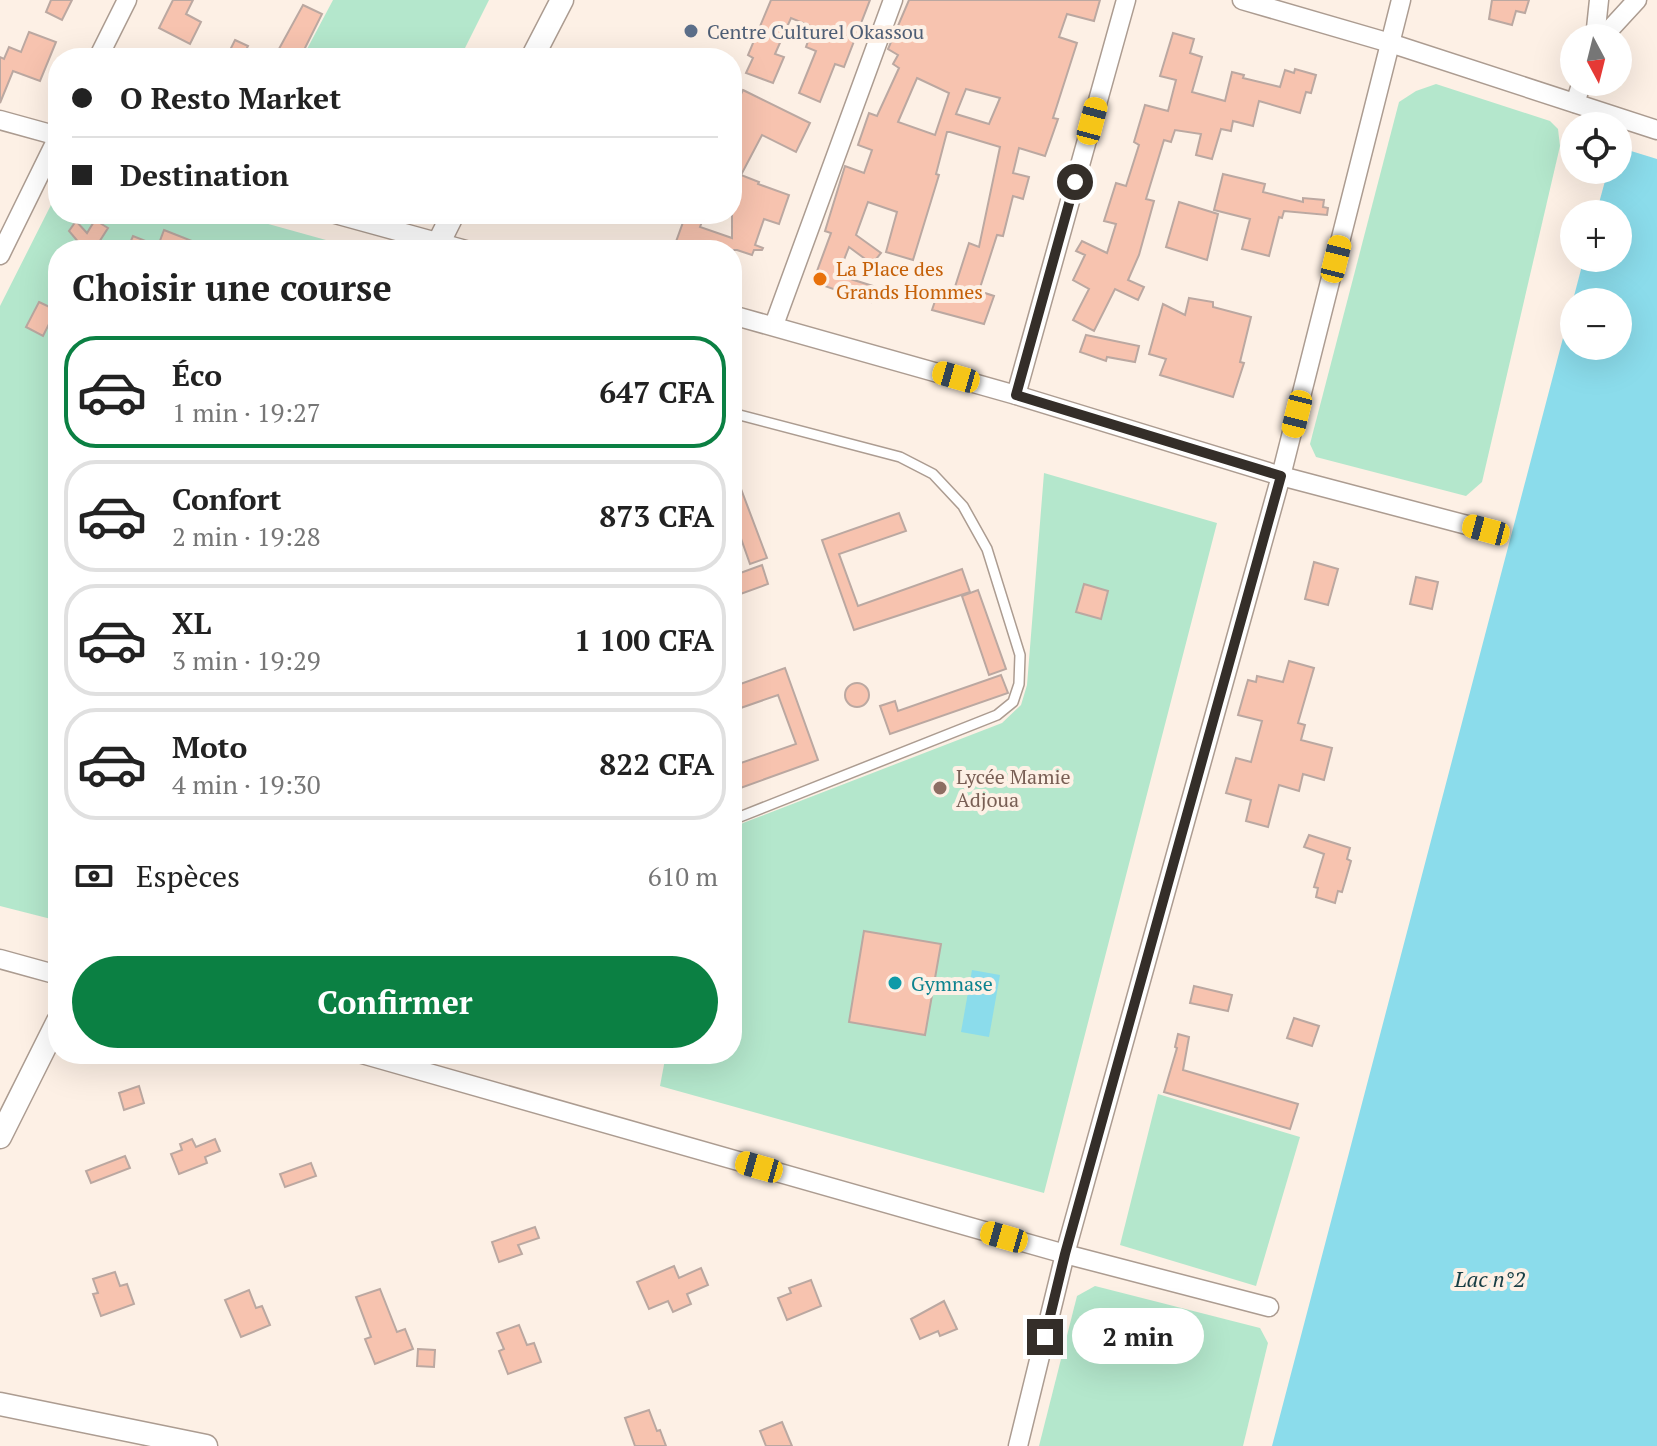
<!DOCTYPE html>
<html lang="fr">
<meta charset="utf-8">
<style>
:root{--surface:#fff;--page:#f2f2f2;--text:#222;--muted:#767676;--line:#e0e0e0;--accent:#0b8043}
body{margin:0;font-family:"PT Serif",serif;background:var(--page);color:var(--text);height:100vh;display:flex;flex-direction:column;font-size:30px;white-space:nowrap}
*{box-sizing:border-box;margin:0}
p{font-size:26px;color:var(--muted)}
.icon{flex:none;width:44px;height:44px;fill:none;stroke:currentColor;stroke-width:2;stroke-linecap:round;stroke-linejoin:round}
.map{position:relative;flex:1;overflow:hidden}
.details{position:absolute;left:48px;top:240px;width:694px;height:824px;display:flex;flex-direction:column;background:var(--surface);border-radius:32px;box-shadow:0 8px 32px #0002}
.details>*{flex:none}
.guide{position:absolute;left:48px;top:48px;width:694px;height:176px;border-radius:32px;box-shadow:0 8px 32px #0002;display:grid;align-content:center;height:176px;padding:0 24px;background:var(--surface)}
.needle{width:52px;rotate:173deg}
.fabs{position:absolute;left:1560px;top:24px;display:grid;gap:16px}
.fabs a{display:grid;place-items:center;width:72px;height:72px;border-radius:50%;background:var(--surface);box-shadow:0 8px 32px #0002;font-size:40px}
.end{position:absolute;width:36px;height:36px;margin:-18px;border:10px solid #342e29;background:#fff;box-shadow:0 0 0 4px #fff}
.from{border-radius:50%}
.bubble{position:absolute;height:56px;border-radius:28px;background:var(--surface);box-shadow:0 8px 32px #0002;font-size:26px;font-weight:700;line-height:56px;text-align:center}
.car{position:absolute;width:24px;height:48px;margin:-24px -12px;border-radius:10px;box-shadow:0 0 6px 2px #0007;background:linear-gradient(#f5c518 24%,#345 0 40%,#f5c518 0 76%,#345 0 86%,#f5c518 0)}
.guide b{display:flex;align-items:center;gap:28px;height:76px;font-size:30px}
.guide b+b{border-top:2px solid var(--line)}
.guide i{width:20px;height:20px;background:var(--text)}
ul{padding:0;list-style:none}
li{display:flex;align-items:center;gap:24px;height:112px;margin:0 16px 12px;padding:0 8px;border:4px solid var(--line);border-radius:32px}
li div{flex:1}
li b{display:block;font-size:30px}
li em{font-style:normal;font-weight:700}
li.active{border-color:var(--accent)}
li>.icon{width:72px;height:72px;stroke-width:1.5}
h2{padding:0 24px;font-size:36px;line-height:96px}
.pay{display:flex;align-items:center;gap:20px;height:88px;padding:0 24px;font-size:30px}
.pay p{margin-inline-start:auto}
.button{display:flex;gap:16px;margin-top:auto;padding:16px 24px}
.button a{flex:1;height:92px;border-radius:48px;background:var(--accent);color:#fff;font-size:32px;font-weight:700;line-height:92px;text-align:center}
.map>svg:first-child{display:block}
</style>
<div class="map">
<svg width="1657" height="1446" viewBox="0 0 1657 1446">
<rect width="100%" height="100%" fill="#fdf0e5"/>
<g fill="#b4e7cc">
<polygon points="333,0 489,0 460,58 326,58 307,49"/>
<polygon points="1436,84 1550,121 1558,129 1560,146 1482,482 1466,496 1316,457 1310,444 1399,102 1416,91"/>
<polygon points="58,191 58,214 232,214 362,250 58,250 58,914 55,920 0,906 0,306"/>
<polygon points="1044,473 1217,523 1044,1193 660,1086 666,1054 732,1054 732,831 743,823 1002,723 1021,705 1027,685"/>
<polygon points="1158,1094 1300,1137 1256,1286 1120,1245"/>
<polygon points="1095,1286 1260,1328 1268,1343 1243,1446 1039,1446 1077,1296"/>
</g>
<g fill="#8bdceb" fill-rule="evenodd">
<path d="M1618,147L1657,159V1446H1272L1584,258H1618V214H1596L1608,170H1618ZM1574,302H1618V346H1574Z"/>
<polygon points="972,970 1000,975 989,1037 961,1032"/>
</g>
<g fill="#f7c3af" stroke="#bba8a1" stroke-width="2" fill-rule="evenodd">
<polygon points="51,0 72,0 62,20 46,12"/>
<polygon points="173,0 193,0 186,14 201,22 190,44 159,28"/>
<polygon points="771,0 870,0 844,67 835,64 820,102 799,93 816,51 806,47 813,27 791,18 775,54 784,57 773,83 746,73 753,58 748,55"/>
<path d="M909,0H1100L1094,21L1067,14L1059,37L1077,43L1053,118L1058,119L1045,156L1019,148L1013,173L1029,177L1023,199L1013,196L1003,236L997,235L979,291L994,296L984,324L932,310L939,289L953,293L969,243L979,247L1000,147L950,132H947L936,174L939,175L913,260L886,252L897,212L868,202L856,235L881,253L872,264L849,247L838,275L876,287L871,302L813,282L831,233L825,231L845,166L864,173L872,150L858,145L869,113L877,116L899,68L893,64L898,55L888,49ZM917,78L949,93L935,135L898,122ZM966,89L1000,98L989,124L956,114Z"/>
<polygon points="1492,0 1529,0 1525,13 1516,11 1512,25 1489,19"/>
<polygon points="303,5 322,14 300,58 274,58"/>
<polygon points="29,32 56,42 40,81 13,71 0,103 0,57 4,59 9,47 21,52"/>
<polygon points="1173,33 1194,39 1190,53 1202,57 1192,92 1225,101 1232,72 1244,75 1243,78 1280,87 1285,70 1294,73 1295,69 1316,75 1311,93 1306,92 1300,113 1259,101 1253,126 1233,121 1231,131 1221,129 1212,159 1196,155 1201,134 1175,130 1171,142 1164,140 1146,199 1154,201 1139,255 1128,280 1144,287 1138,300 1115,289 1094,331 1073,320 1089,289 1073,280 1085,255 1076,251 1082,241 1107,253 1116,224 1104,221 1116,183 1126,186 1139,145 1134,142 1145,105 1168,111 1176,80 1160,76"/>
<polygon points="235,40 248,46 242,58 228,54"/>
<polygon points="743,90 810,123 796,152 762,135 741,175 759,182 758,184 789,195 779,224 764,219 755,245 763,248 762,250 754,250 752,255 737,250 673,250 686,214 705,214 700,227 732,238 732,113"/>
<polygon points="1223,174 1265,184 1263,192 1303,202 1303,198 1324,200 1323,207 1328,208 1327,215 1284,211 1282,218 1279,217 1269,256 1242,249 1250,219 1214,210"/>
<polygon points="1179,202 1218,214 1207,260 1166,247"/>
<polygon points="95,220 108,228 94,250 85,250 69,231 76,221 87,233"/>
<polygon points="164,230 192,241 188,250 127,250 133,236 158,246"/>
<polygon points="1189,298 1213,302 1213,307 1251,317 1240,362 1244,363 1233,397 1160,375 1166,359 1149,354 1163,304 1185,315"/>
<polygon points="39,302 56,310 43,336 26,327"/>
<polygon points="1086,335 1139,346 1135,362 1107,357 1106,361 1080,352"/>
<polygon points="732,465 767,558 750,564 732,513"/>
<polygon points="899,513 906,531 839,554 858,606 962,569 970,592 854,630 822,540"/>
<polygon points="1314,562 1338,569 1328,605 1305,599"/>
<polygon points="762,565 768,584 732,597 732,576"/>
<polygon points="1416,577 1438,582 1432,609 1410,604"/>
<polygon points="1084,584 1108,591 1101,619 1076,612"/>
<polygon points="978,590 1006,669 989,675 962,596"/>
<polygon points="1289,661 1314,668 1298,723 1305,725 1301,740 1332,748 1324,780 1303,774 1299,791 1279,785 1268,827 1246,821 1251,800 1226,793 1236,758 1251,762 1262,721 1238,715 1248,680 1256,682 1257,676 1283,682"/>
<polygon points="785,668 818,760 732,791 732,766 796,744 778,695 732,711 732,687"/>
<polygon points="1001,675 1008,693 890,734 880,706 895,701 898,711"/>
<circle cx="857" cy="695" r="12"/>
<polygon points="1309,835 1350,848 1347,859 1351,861 1342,892 1338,891 1335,903 1316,897 1318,888 1314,887 1324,854 1304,847"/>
<polygon points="864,931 941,944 925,1035 849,1022"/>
<polygon points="1194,986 1232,995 1228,1011 1190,1003"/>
<polygon points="1294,1018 1319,1026 1312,1046 1287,1038"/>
<polygon points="1178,1034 1189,1037 1183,1070 1298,1104 1290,1129 1164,1092 1177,1048 1175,1047"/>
<polygon points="139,1086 144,1103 124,1110 119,1093"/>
<polygon points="192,1139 196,1147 215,1139 220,1151 205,1157 207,1163 179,1174 171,1154 182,1150 180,1144"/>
<polygon points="125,1156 130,1168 91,1183 86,1171"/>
<polygon points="311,1163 316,1176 285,1187 280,1174"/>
<polygon points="535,1227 539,1238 518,1245 522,1254 499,1262 492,1242"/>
<polygon points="674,1266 679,1278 701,1268 708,1285 687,1294 691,1304 673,1312 668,1301 649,1309 637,1282"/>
<polygon points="115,1272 120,1286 127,1284 134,1304 101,1316 93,1294 98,1293 93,1279"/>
<polygon points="811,1280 821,1306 787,1320 778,1298 791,1293 789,1288"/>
<polygon points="380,1289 397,1332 405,1329 413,1349 375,1364 365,1339 371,1337 356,1297"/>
<polygon points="249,1290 256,1308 262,1306 270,1325 241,1337 225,1300"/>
<polygon points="944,1301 957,1329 940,1336 938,1331 920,1339 911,1319"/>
<polygon points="519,1325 527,1345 534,1343 541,1362 508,1374 499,1351 504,1349 497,1333"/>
<polygon points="418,1349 435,1350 434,1367 417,1366"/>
<polygon points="649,1410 657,1431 660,1430 666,1446 635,1446 625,1418"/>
<polygon points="782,1422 792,1446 766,1446 760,1431"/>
</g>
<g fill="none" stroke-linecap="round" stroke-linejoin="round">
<defs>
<polyline id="service" points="732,413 900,457 933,474 963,506 987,549 1020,655 1019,684 1013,702 997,715 732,820"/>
<g id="minor">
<polyline points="1242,0 1390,43 1657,130"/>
<polyline points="1595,38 1599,0"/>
<polyline points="1602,38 1637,0"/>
<polyline points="98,58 127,0"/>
<polyline points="1575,103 1582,82"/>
<polyline points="0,120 58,136"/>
<polyline points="335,214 466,250"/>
<polyline points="0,255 58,137"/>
<polyline points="732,315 1016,395 1281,476 1486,530"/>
<polyline points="774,325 893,0"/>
<polyline points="1016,395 1126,0"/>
<polyline points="0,959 58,975"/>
<polyline points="362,1054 1065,1254 1269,1307"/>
<polyline points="1018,1446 1065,1254 1281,476 1401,0"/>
</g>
<g id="tertiary">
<polyline points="532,58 562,0"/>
<polyline points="435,250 453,214"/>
<polyline points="0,1137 58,1021"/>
<polyline points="0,1404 206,1446"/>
</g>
</defs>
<use href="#service" stroke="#ac9c91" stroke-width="12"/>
<use href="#minor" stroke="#ac9c91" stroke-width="21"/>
<use href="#tertiary" stroke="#ac9c91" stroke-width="25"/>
<use href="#service" stroke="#fff" stroke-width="9"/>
<use href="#minor" stroke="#fff" stroke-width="18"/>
<use href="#tertiary" stroke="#fff" stroke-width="22"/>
</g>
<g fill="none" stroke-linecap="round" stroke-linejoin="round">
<polyline stroke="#342e29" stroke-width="10" points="1045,1337 1065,1254 1281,476 1016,395 1075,182"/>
</g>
<circle fill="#5c6f8a" stroke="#fdf0e5" stroke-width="3" cx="691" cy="31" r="8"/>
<circle fill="#e8710a" stroke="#fdf0e5" stroke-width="3" cx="820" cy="279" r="8"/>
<circle fill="#8d6e63" stroke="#fdf0e5" stroke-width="3" cx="940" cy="788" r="8"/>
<circle fill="#0f9aa8" stroke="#fdf0e5" stroke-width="3" cx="895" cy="983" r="8"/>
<g text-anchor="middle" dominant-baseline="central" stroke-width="8" stroke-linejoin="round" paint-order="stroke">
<g font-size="20" fill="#4e5e75" stroke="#fdf0e5" text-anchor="start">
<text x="707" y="31">Centre Culturel Okassou</text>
</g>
<g font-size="20" fill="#c56008" stroke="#fdf0e5" text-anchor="start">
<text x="836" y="268">La Place des<tspan x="836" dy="23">Grands Hommes</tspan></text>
</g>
<g font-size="20" fill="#785e54" stroke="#fdf0e5" text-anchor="start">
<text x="956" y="776">Lycée Mamie<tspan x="956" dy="23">Adjoua</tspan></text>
</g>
<g font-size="20" fill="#0d838f" stroke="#fdf0e5" text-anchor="start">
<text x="911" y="983">Gymnase</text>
</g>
<g font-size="22" font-style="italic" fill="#173d44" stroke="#fdf0e5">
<text x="1490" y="1278">Lac n°2</text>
</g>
</g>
</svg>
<div class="fabs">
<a><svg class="needle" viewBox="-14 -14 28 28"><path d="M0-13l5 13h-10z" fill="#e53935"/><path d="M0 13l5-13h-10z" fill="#767676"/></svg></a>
<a><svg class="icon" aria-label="locate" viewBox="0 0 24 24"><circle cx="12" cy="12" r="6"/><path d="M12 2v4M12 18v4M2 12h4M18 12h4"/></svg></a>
<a>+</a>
<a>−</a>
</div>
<i class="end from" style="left:1075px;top:182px"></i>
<i class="end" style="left:1045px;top:1337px"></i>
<div class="bubble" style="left:1072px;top:1308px;width:132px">2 min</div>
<i class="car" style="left:1092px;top:121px;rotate:15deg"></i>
<i class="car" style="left:1336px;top:259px;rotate:14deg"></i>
<i class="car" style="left:956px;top:377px;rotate:286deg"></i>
<i class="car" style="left:1297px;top:414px;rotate:194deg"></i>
<i class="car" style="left:1486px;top:530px;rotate:285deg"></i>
<i class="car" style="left:759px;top:1167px;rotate:286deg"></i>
<i class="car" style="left:1004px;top:1237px;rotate:286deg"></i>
<div class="guide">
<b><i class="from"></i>O Resto Market</b>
<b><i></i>Destination</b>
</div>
<section class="details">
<h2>Choisir une course</h2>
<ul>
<li class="active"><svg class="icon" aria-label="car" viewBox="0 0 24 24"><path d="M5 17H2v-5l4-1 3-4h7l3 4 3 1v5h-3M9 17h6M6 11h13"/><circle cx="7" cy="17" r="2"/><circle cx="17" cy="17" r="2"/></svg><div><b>Éco</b><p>1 min · 19:27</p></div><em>647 CFA</em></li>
<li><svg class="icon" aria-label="car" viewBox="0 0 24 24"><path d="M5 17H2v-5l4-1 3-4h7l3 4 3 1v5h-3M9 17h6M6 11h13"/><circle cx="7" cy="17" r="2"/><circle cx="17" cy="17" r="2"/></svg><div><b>Confort</b><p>2 min · 19:28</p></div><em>873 CFA</em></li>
<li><svg class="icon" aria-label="car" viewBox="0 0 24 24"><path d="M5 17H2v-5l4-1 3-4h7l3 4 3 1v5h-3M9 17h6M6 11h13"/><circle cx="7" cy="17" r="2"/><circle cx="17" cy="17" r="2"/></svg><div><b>XL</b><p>3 min · 19:29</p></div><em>1 100 CFA</em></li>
<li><svg class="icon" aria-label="car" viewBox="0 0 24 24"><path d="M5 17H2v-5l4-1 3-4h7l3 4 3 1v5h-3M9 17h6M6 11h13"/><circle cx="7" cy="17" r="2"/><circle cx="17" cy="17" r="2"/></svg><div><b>Moto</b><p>4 min · 19:30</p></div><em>822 CFA</em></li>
</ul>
<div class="pay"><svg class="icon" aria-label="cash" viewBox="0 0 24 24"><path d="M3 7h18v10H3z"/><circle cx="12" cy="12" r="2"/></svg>Espèces<p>610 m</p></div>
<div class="button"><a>Confirmer</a></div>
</section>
</div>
